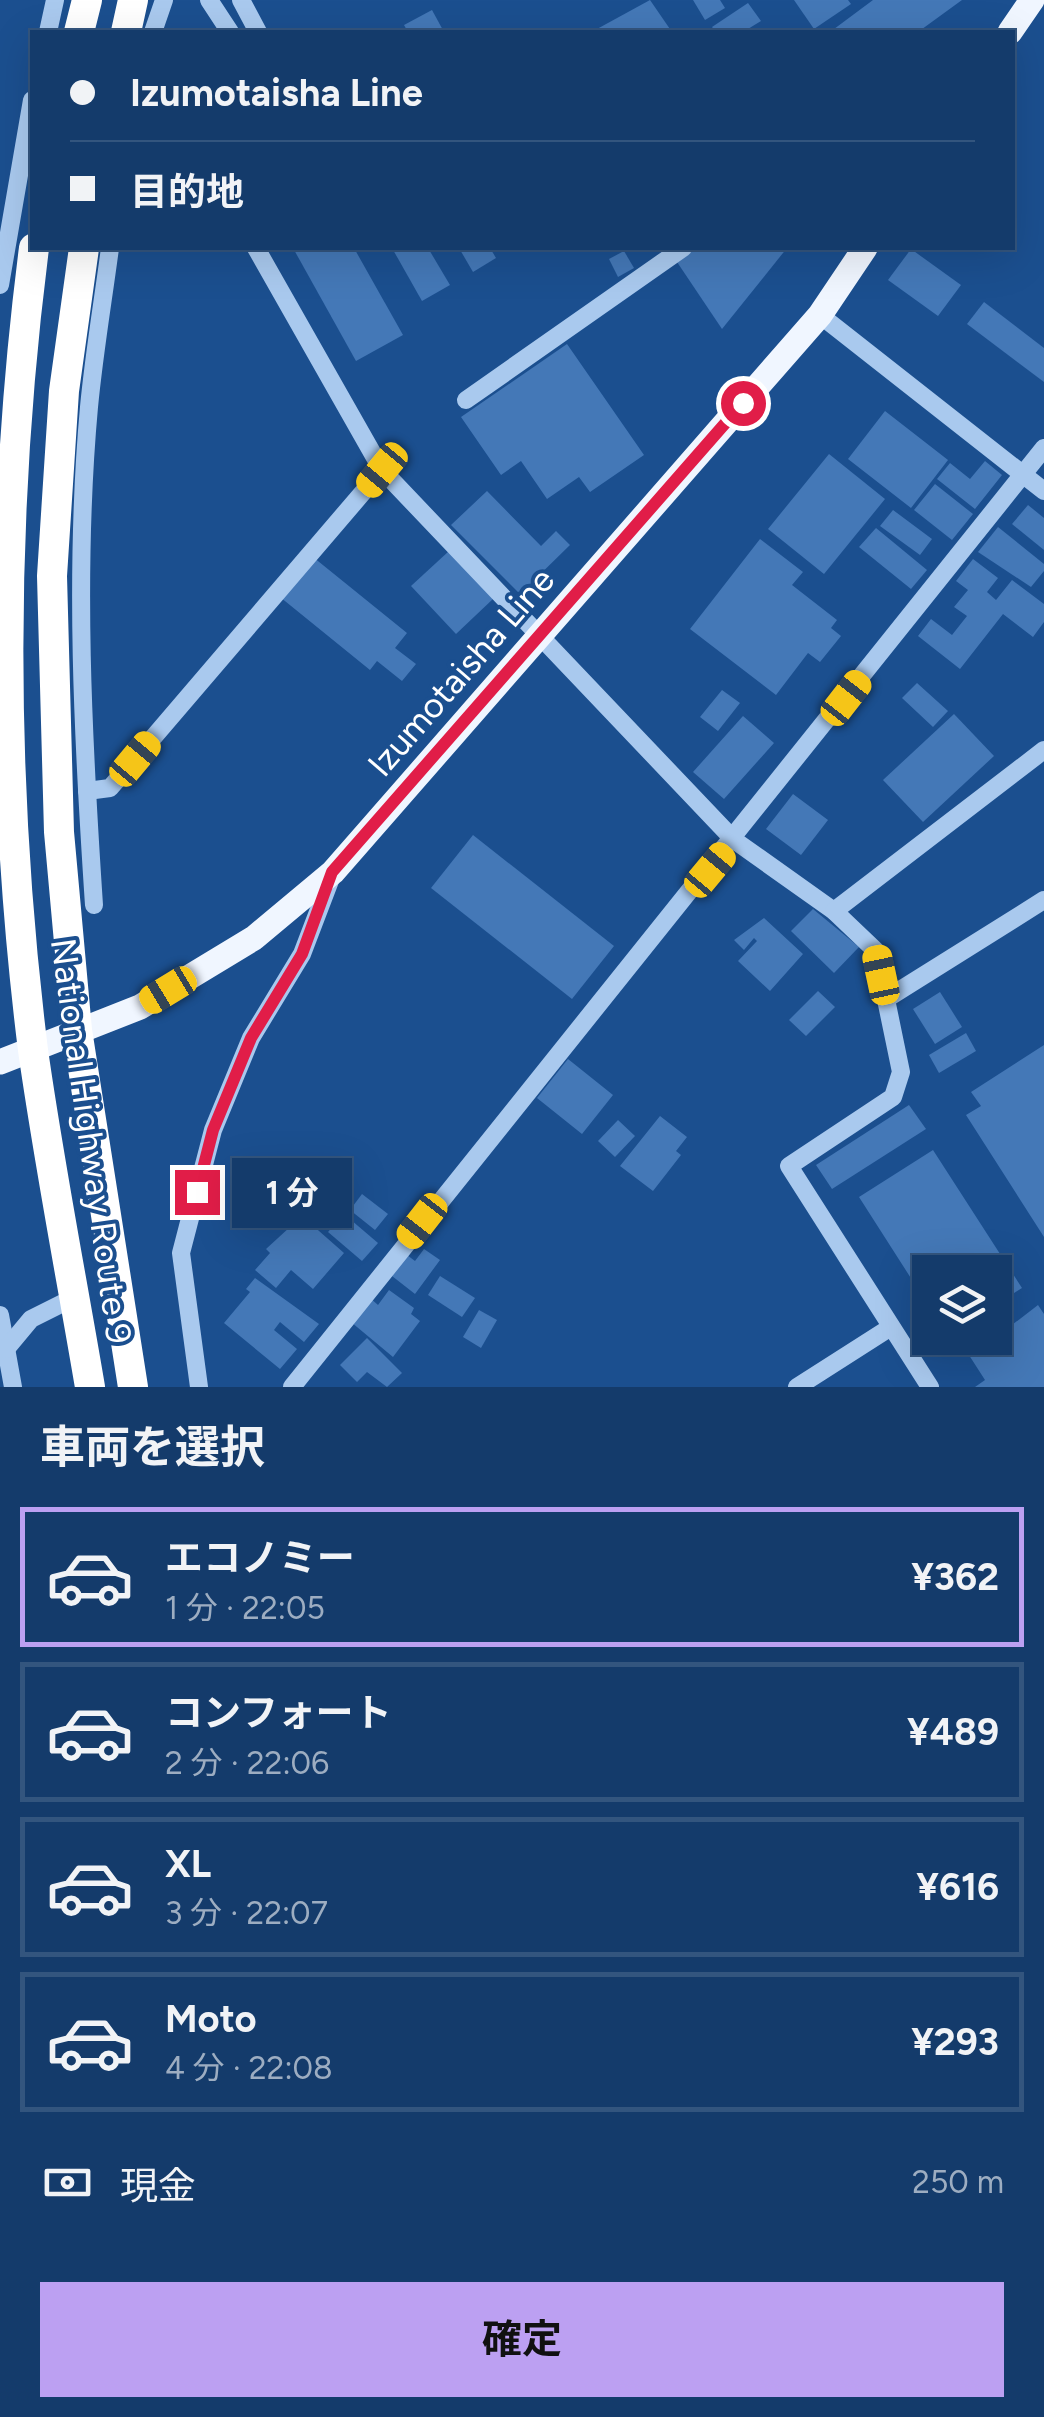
<!DOCTYPE html>
<html lang="ja">
<meta charset="utf-8">
<style>
:root{--surface:#143b6b;--page:#1d4271;--text:#f1f3f6;--muted:#9dadc1;--line:#33557e;--accent:#bca0f2}
body{margin:0;font-family:Figtree,"Noto Sans JP",sans-serif;background:var(--page);color:var(--text);height:100vh;display:flex;flex-direction:column;font-size:38px;white-space:nowrap}
*{box-sizing:border-box;margin:0}
p{font-size:32px;color:var(--muted)}
.icon{flex:none;width:55px;height:55px;fill:none;stroke:currentColor;stroke-width:2;stroke-linecap:round;stroke-linejoin:round}
.map{position:relative;height:1387px;overflow:hidden}
.sheet{display:flex;flex-direction:column;background:var(--surface);flex:1}
.sheet>*{flex:none}
.hud{position:absolute;left:30px;top:30px;width:985px;height:220px;border-radius:0px;box-shadow:0 10px 40px #0002,0 0 0 2px var(--line);display:grid;align-content:center;height:220px;padding:0 40px;background:var(--surface)}
.fabs{position:absolute;left:912px;top:1255px;display:grid;gap:20px}
.fabs a{display:grid;place-items:center;width:100px;height:100px;border-radius:0px;background:var(--surface);box-shadow:0 10px 40px #0002,0 0 0 2px var(--line);font-size:50px}
.end{position:absolute;width:45px;height:45px;margin:-22px;border:12px solid #e11d48;background:#fff;box-shadow:0 0 0 5px #fff}
.from{border-radius:50%}
.bubble{position:absolute;height:70px;border-radius:0px;background:var(--surface);box-shadow:0 10px 40px #0002,0 0 0 2px var(--line);font-size:32px;font-weight:700;line-height:70px;text-align:center}
.car{position:absolute;width:30px;height:60px;margin:-30px -15px;border-radius:12px;box-shadow:0 0 8px 2px #0007;background:linear-gradient(#f5c518 24%,#345 0 40%,#f5c518 0 76%,#345 0 86%,#f5c518 0)}
.hud b{display:flex;align-items:center;gap:35px;height:95px;font-size:38px}
.hud b+b{border-top:2px solid var(--line)}
.hud i{width:25px;height:25px;background:var(--text)}
ul{padding:0;list-style:none}
li{display:flex;align-items:center;gap:30px;height:140px;margin:0 20px 15px;padding:0 20px;border:5px solid var(--line);border-radius:0px}
li div{flex:1}
li b{display:block;font-size:38px}
li em{font-style:normal;font-weight:700}
li.on{border-color:var(--accent)}
li>.icon{width:90px;height:90px;stroke-width:1.5}
h2{padding:0 40px;font-size:45px;line-height:120px}
.pay{display:flex;align-items:center;gap:25px;height:110px;padding:0 40px;font-size:38px}
.pay p{margin-inline-start:auto}
.cta{display:flex;gap:20px;margin-top:auto;padding:20px 40px}
.cta a{flex:1;height:115px;border-radius:0px;background:var(--accent);color:#111;font-size:40px;font-weight:700;line-height:115px;text-align:center}
.map>svg:first-child{display:block}
</style>
<div class="map">
<svg width="1044" height="1387" viewBox="0 0 1044 1387">
<rect width="100%" height="100%" fill="#1b4f8f"/>
<g fill="#4478b7">
<polygon points="650,0 672,32 599,32 597,29"/>
<polygon points="693,0 720,0 725,8 705,20"/>
<polygon points="794,0 848,0 851,4 814,29"/>
<polygon points="873,0 962,0 918,32 830,32"/>
<polygon points="748,3 761,21 743,32 716,32 712,27"/>
<polygon points="432,10 444,32 408,32 404,25"/>
<polygon points="293,248 354,248 403,335 356,361"/>
<polygon points="392,248 428,248 450,285 422,301"/>
<polygon points="459,248 490,248 496,258 473,272"/>
<polygon points="693,248 787,248 722,329 675,259"/>
<polygon points="911,249 961,285 938,316 888,280"/>
<polygon points="624,251 634,268 618,277 609,259"/>
<polygon points="984,302 1044,348 1044,382 967,324"/>
<polygon points="567,344 644,455 590,492 579,477 547,499 521,461 501,475 461,417"/>
<polygon points="885,411 948,460 911,508 848,459"/>
<polygon points="829,454 885,499 824,574 768,529"/>
<polygon points="985,461 1002,475 975,509 937,479 950,463 970,479"/>
<polygon points="935,484 973,514 952,540 914,510"/>
<polygon points="487,491 541,546 556,531 570,545 520,594 451,525"/>
<polygon points="1028,505 1044,518 1044,550 1012,524"/>
<polygon points="893,510 932,539 920,555 880,526"/>
<polygon points="998,527 1044,564 1044,571 1031,587 978,552"/>
<polygon points="876,528 927,570 911,589 859,547"/>
<polygon points="760,539 803,572 792,585 837,620 831,628 841,636 820,662 808,653 776,695 690,629"/>
<polygon points="449,551 494,598 456,634 411,586"/>
<polygon points="313,557 407,633 395,648 416,664 402,681 377,661 370,670 280,597"/>
<polygon points="973,559 998,578 987,592 996,600 1012,580 1044,604 1044,622 1033,637 1003,614 960,669 918,636 931,619 952,635 967,616 954,607 968,590 956,581"/>
<polygon points="917,683 948,711 933,727 902,698"/>
<polygon points="722,690 740,703 718,731 700,717"/>
<polygon points="954,714 994,756 923,822 883,780"/>
<polygon points="743,716 774,743 724,799 693,772"/>
<polygon points="793,794 828,820 801,855 766,829"/>
<polygon points="473,835 614,946 572,999 431,888"/>
<polygon points="813,909 859,947 834,973 791,931"/>
<polygon points="764,918 803,954 770,991 738,961 757,941 754,938 744,950 734,940"/>
<polygon points="818,991 835,1007 806,1036 789,1020"/>
<polygon points="940,992 962,1027 935,1044 913,1009"/>
<polygon points="966,1033 976,1051 939,1073 929,1055"/>
<polygon points="1044,1045 1044,1237 966,1115 981,1106 971,1092"/>
<polygon points="568,1059 613,1095 582,1134 537,1098"/>
<polygon points="909,1105 926,1129 832,1189 816,1165"/>
<polygon points="660,1116 687,1137 676,1151 681,1155 653,1191 620,1166"/>
<polygon points="618,1120 635,1136 615,1157 598,1141"/>
<polygon points="933,1150 1022,1288 995,1305 995,1272 930,1272 930,1308 859,1197"/>
<polygon points="362,1194 388,1214 375,1230 350,1210"/>
<polygon points="344,1214 378,1243 362,1261 328,1232"/>
<polygon points="302,1216 344,1253 313,1289 291,1270 276,1288 255,1270 270,1253 266,1249"/>
<polygon points="424,1249 440,1260 415,1294 392,1276 407,1255 415,1261"/>
<polygon points="440,1276 475,1298 462,1317 428,1295"/>
<polygon points="255,1278 319,1324 304,1342 280,1322 274,1330 297,1349 280,1369 224,1323 250,1292 246,1289"/>
<polygon points="389,1290 414,1308 411,1314 420,1321 393,1357 351,1322 369,1297 378,1305"/>
<polygon points="1038,1305 1044,1314 1044,1387 975,1387 985,1380 967,1352 995,1338"/>
<polygon points="479,1310 497,1320 481,1348 463,1337"/>
<polygon points="367,1338 402,1373 387,1387 367,1372 357,1382 340,1365"/>
</g>
<g fill="none" stroke-linecap="round" stroke-linejoin="round">
<g stroke="#a9c9ee" stroke-width="18">
<polyline points="209,0 230,32"/>
<polyline points="241,0 258,32"/>
<polyline points="48,32 55,0"/>
<polyline points="153,32 164,0"/>
<polyline points="256,248 382,470 734,840 834,911 876,951 901,1072 893,1097 789,1166 930,1387"/>
<polyline points="0,285 32,100"/>
<polyline points="820,315 1044,491"/>
<polyline points="466,400 683,248"/>
<polyline points="87,791 110,788 382,470"/>
<path d="M94,905C83,740 74,572 89,407C94,354 103,301 110,248"/>
<polyline points="834,911 1044,750"/>
<polyline points="886,999 1044,900"/>
<polyline points="0,1315 13,1387"/>
<polyline points="6,1349 31,1319 75,1297"/>
<polyline points="199,1387 181,1253 213,1130 251,1038 302,954 331,878"/>
<polyline points="292,1387 1044,448"/>
<polyline points="797,1387 891,1327"/>
</g>
<g stroke="#f0f6ff" stroke-width="25">
<polyline points="1010,32 1032,0"/>
<polyline points="0,1062 140,1007 254,938 333,872 820,315 865,248"/>
</g>
<g stroke="#fff" stroke-width="30">
<polyline points="79,32 87,0"/>
<polyline points="126,32 133,0"/>
<path d="M34,248C0,512 0,785 33,1050C49,1163 71,1275 90,1387"/>
<polyline points="84,248 64,391 52,576 59,832 77,1030 133,1387"/>
</g>
</g>
<g fill="none" stroke-linecap="round" stroke-linejoin="round">
<polyline stroke="#e11d48" stroke-width="12" points="197,1192 213,1130 251,1038 302,954 332,872 743,403"/>
</g>
<g text-anchor="middle" dominant-baseline="central" stroke-width="8" stroke-linejoin="round" paint-order="stroke">
<g font-size="35" fill="#fff" stroke="#1b4f8f">
<text transform="translate(461 672) rotate(-49)">Izumotaisha Line</text>
<text transform="translate(91 1141) rotate(82)">National Highway Route 9</text>
</g>
</g>
</svg>
<div class="fabs">
<a><svg class="icon" aria-label="layers" viewBox="0 0 24 24"><path d="M12 4l9 5-9 5-9-5zM3 14l9 5 9-5"/></svg></a>
</div>
<i class="end from" style="left:743px;top:403px"></i>
<i class="end" style="left:197px;top:1192px"></i>
<div class="bubble" style="left:232px;top:1158px;width:120px">1 分</div>
<i class="car" style="left:382px;top:470px;rotate:220deg"></i>
<i class="car" style="left:846px;top:698px;rotate:38deg"></i>
<i class="car" style="left:135px;top:759px;rotate:40deg"></i>
<i class="car" style="left:710px;top:870px;rotate:40deg"></i>
<i class="car" style="left:881px;top:975px;rotate:348deg"></i>
<i class="car" style="left:168px;top:990px;rotate:239deg"></i>
<i class="car" style="left:422px;top:1221px;rotate:218deg"></i>
<div class="hud">
<b><i class="from"></i>Izumotaisha Line</b>
<b><i></i>目的地</b>
</div>
</div>
<section class="sheet">
<h2>車両を選択</h2>
<ul>
<li class="on"><svg class="icon" aria-label="car" viewBox="0 0 24 24"><path d="M5 17H2v-5l4-1 3-4h7l3 4 3 1v5h-3M9 17h6M6 11h13"/><circle cx="7" cy="17" r="2"/><circle cx="17" cy="17" r="2"/></svg><div><b>エコノミー</b><p>1 分 · 22:05</p></div><em>¥362</em></li>
<li><svg class="icon" aria-label="car" viewBox="0 0 24 24"><path d="M5 17H2v-5l4-1 3-4h7l3 4 3 1v5h-3M9 17h6M6 11h13"/><circle cx="7" cy="17" r="2"/><circle cx="17" cy="17" r="2"/></svg><div><b>コンフォート</b><p>2 分 · 22:06</p></div><em>¥489</em></li>
<li><svg class="icon" aria-label="car" viewBox="0 0 24 24"><path d="M5 17H2v-5l4-1 3-4h7l3 4 3 1v5h-3M9 17h6M6 11h13"/><circle cx="7" cy="17" r="2"/><circle cx="17" cy="17" r="2"/></svg><div><b>XL</b><p>3 分 · 22:07</p></div><em>¥616</em></li>
<li><svg class="icon" aria-label="car" viewBox="0 0 24 24"><path d="M5 17H2v-5l4-1 3-4h7l3 4 3 1v5h-3M9 17h6M6 11h13"/><circle cx="7" cy="17" r="2"/><circle cx="17" cy="17" r="2"/></svg><div><b>Moto</b><p>4 分 · 22:08</p></div><em>¥293</em></li>
</ul>
<div class="pay"><svg class="icon" aria-label="cash" viewBox="0 0 24 24"><path d="M3 7h18v10H3z"/><circle cx="12" cy="12" r="2"/></svg>現金<p>250 m</p></div>
<div class="cta"><a>確定</a></div>
</section>
